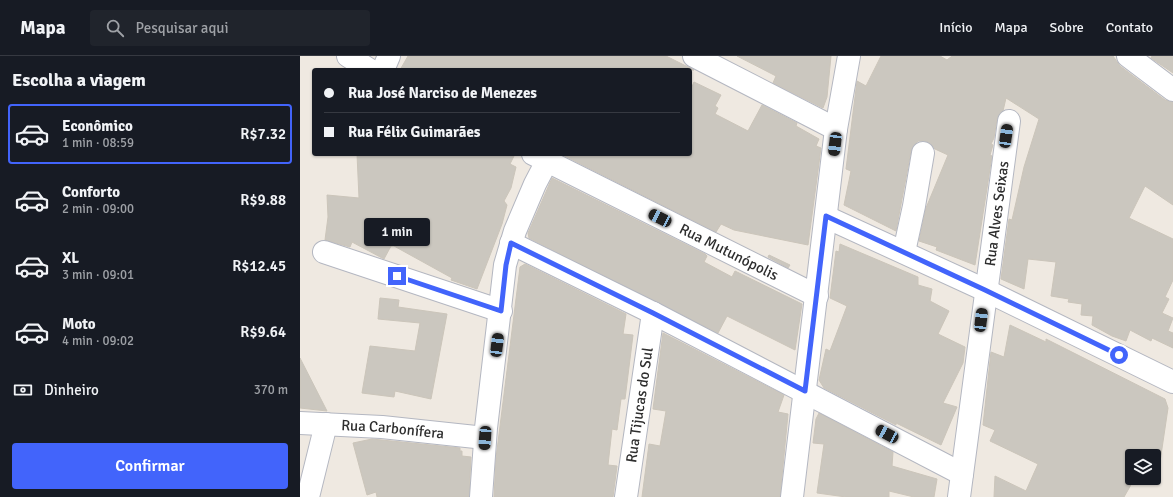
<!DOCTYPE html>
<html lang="pt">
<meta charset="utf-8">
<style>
:root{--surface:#171b24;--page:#20242c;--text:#f1f3f6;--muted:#9ea1a6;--line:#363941;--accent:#4264fb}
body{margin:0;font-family:Signika,sans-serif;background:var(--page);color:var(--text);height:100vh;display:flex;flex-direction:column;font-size:15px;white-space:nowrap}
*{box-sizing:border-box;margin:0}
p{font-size:13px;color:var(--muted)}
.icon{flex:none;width:22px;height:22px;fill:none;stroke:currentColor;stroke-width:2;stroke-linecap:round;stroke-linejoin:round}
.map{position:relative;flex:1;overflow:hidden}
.side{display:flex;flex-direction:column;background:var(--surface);width:300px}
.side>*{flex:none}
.hud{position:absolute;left:12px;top:12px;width:380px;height:88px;border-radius:4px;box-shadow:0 1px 3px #0004;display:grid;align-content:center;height:88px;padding:0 12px;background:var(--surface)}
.controls{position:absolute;left:825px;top:393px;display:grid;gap:8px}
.controls a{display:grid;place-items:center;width:36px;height:36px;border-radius:4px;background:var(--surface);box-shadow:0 1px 3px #0004;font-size:20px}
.end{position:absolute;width:18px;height:18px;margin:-9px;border:5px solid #4264fb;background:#fff;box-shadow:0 0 0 2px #fff}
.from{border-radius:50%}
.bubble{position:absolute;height:28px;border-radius:4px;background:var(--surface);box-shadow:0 1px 3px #0004;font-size:13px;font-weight:600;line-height:28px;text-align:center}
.car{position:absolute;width:12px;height:24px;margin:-12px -6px;border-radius:5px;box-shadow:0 0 3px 1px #0007;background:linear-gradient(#222 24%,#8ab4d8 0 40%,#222 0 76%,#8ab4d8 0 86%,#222 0)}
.hud b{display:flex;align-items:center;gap:14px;height:38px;font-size:15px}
.hud b+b{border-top:1px solid var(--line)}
.hud i{width:10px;height:10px;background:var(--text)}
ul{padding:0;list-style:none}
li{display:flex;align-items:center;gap:12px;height:60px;margin:0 8px 6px;padding:0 4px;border:2px solid transparent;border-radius:4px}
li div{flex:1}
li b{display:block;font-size:15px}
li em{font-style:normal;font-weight:600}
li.active{border-color:var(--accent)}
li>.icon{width:36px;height:36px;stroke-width:1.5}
h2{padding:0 12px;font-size:18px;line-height:48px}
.pay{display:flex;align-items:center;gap:10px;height:44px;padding:0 12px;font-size:15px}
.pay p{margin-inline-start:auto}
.primary-button{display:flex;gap:8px;margin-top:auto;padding:8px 12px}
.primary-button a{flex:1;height:46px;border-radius:4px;background:var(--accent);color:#fff;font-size:16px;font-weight:600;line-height:46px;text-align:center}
header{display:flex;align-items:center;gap:24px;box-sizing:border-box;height:56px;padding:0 20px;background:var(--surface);border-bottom:1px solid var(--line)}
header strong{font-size:19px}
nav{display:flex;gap:22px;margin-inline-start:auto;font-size:14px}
.search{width:280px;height:36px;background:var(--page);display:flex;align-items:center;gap:10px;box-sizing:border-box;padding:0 14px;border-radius:4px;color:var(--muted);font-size:15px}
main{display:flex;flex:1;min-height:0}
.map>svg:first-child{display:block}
</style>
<header>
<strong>Mapa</strong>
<div class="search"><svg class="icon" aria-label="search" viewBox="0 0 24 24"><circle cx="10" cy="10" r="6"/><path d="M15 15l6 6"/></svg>Pesquisar aqui</div>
<nav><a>Início</a><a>Mapa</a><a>Sobre</a><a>Contato</a></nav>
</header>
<main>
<section class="side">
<h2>Escolha a viagem</h2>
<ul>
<li class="active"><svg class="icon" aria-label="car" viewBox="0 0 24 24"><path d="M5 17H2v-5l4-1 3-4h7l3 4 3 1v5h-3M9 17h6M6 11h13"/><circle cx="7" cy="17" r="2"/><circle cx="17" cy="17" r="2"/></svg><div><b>Econômico</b><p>1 min · 08:59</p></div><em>R$7.32</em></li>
<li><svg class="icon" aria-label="car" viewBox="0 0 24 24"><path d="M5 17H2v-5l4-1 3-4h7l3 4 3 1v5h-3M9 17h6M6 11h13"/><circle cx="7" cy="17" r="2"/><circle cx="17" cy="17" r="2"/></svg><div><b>Conforto</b><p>2 min · 09:00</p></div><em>R$9.88</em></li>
<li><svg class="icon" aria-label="car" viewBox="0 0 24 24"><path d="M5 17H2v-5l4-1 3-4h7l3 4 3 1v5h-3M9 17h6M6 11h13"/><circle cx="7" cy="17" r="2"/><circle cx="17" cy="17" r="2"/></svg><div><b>XL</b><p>3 min · 09:01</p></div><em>R$12.45</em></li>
<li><svg class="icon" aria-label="car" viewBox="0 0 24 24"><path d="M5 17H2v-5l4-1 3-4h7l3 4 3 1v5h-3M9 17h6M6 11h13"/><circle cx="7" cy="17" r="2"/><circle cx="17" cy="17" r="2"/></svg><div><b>Moto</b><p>4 min · 09:02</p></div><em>R$9.64</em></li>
</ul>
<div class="pay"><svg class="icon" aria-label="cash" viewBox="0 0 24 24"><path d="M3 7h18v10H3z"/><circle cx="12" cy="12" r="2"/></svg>Dinheiro<p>370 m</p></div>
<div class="primary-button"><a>Confirmar</a></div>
</section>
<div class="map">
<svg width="873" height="441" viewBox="0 0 873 441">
<rect width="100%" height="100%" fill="#efe9e1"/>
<g fill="#cbc7bf" stroke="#cbc5ba">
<polygon points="108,0 366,0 394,14 100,14"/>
<polygon points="437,0 531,0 527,41 523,52 473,27 476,20"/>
<polygon points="581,0 640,0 647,4 652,0 813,0 820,10 865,44 873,46 873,149 845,130 829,162 873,183 873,224 865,241 869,243 862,257 873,262 868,275 873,277 873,292 852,282 851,285 830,274 826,285 812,280 792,269 793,260 781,259 782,248 768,246 769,243 751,240 756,206 728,203 724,233 701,223 709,163 712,164 724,111 739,63 706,42 703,55 697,63 694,82 691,88 693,89 690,99 692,100 675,209 636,194 637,191 619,185 626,152 648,99 635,93 631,88 625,85 618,85 611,95 596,175 544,149 551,115 546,113 557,25 566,30"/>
<polygon points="852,0 873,0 873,17 851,2"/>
<polygon points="394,26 421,39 415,50 418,52 415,58 448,75 462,49 497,67 496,70 519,83 516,90 521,92 508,189 434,174 421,168 416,176 263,99 390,98 390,35"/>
<polygon points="57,98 215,98 210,108 216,111 211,132 204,145 207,149 202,168 177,233 151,224 152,222 94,190 91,190 84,203 52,186 50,191 25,184 28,161 27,139 59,142"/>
<polygon points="252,122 405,198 407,200 404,206 432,221 435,215 502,248 495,294 427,260 418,277 229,182 228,177"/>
<polygon points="540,188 618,221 618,229 632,233 630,245 649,255 638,278 665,291 663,307 643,347 657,351 641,389 596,367 596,369 524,332 519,324 526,293 530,295 547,250 530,242 536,195 539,196"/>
<polygon points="469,199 490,209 488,212 468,201"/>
<polygon points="225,208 326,258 323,278 333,279 325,343 321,343 317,374 312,373 308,409 317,410 313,441 194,441 196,402 220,211"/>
<polygon points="80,242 99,244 98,251 147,258 131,343 95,335 94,341 62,337 70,290 115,295 120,267 78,263"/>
<polygon points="710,269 746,286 746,283 865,343 868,352 860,406 854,403 854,400 847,400 832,393 832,427 824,441 694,441 695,420 726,435 738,408 690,385 695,374 683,369 691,296 704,301"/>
<polygon points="363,277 484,339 478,356 488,358 480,441 342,441 349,388 360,390 366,355 353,353"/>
<polygon points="0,302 27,355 0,352"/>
<polygon points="519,357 593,396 592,410 637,423 634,441 614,441 589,435 589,441 546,441 517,437 524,388 513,387 516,363"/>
<polygon points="72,383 160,392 160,395 162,395 162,400 171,401 169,441 77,441 76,436 67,439 53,387"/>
</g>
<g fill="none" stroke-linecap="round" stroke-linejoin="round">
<defs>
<g id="minor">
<polyline points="48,0 70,14"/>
<polyline points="394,0 536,73"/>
<polyline points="828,0 873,34"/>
<polyline points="83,14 89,0"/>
<path id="s1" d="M233,98L517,240"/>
<polyline points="526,161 685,234 873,326"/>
<polyline points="211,187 353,257 662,418"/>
<polyline points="24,196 201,255"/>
<polyline points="604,196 614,150 623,97"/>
<path id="s2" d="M0,367L82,371L185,382"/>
<polyline points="8,441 26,368"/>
<polyline points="181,441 186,372 205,209 215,175 235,128 247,105"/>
<path id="s3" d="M326,441L353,257"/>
<polyline points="492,441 536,73 549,0"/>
<path id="s4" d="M659,441L709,65"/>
</g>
</defs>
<use href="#minor" stroke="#b4b7c1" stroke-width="24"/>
<use href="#minor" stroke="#fff" stroke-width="22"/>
</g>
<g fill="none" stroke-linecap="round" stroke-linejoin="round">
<polyline stroke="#4264fb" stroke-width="5" points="97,220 201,255 206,209 211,187 353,257 505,335 526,160 685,234 819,299"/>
</g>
<g text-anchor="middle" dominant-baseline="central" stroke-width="3" stroke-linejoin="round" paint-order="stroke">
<g font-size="15" fill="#2e2e2e" stroke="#fff">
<text stroke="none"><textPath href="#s4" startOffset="286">Rua Alves Seixas</textPath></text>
<text stroke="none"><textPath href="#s1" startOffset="219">Rua Mutunópolis</textPath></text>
<text stroke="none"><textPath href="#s3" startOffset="93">Rua Tijucas do Sul</textPath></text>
<text stroke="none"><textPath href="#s2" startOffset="93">Rua Carbonífera</textPath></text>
</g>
</g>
</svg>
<div class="controls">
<a><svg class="icon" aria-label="layers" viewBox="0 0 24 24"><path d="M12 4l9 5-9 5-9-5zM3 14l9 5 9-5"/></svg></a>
</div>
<i class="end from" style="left:819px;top:299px"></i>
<i class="end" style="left:97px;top:220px"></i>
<div class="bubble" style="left:64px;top:162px;width:66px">1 min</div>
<i class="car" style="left:706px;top:80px;rotate:8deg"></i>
<i class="car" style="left:535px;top:88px;rotate:187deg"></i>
<i class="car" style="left:360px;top:162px;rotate:297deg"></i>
<i class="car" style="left:681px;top:264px;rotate:7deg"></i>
<i class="car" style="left:197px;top:289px;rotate:7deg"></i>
<i class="car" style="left:587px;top:378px;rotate:298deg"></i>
<i class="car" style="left:185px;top:382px;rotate:184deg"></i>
<div class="hud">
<b><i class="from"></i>Rua José Narciso de Menezes</b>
<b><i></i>Rua Félix Guimarães</b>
</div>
</div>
</main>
